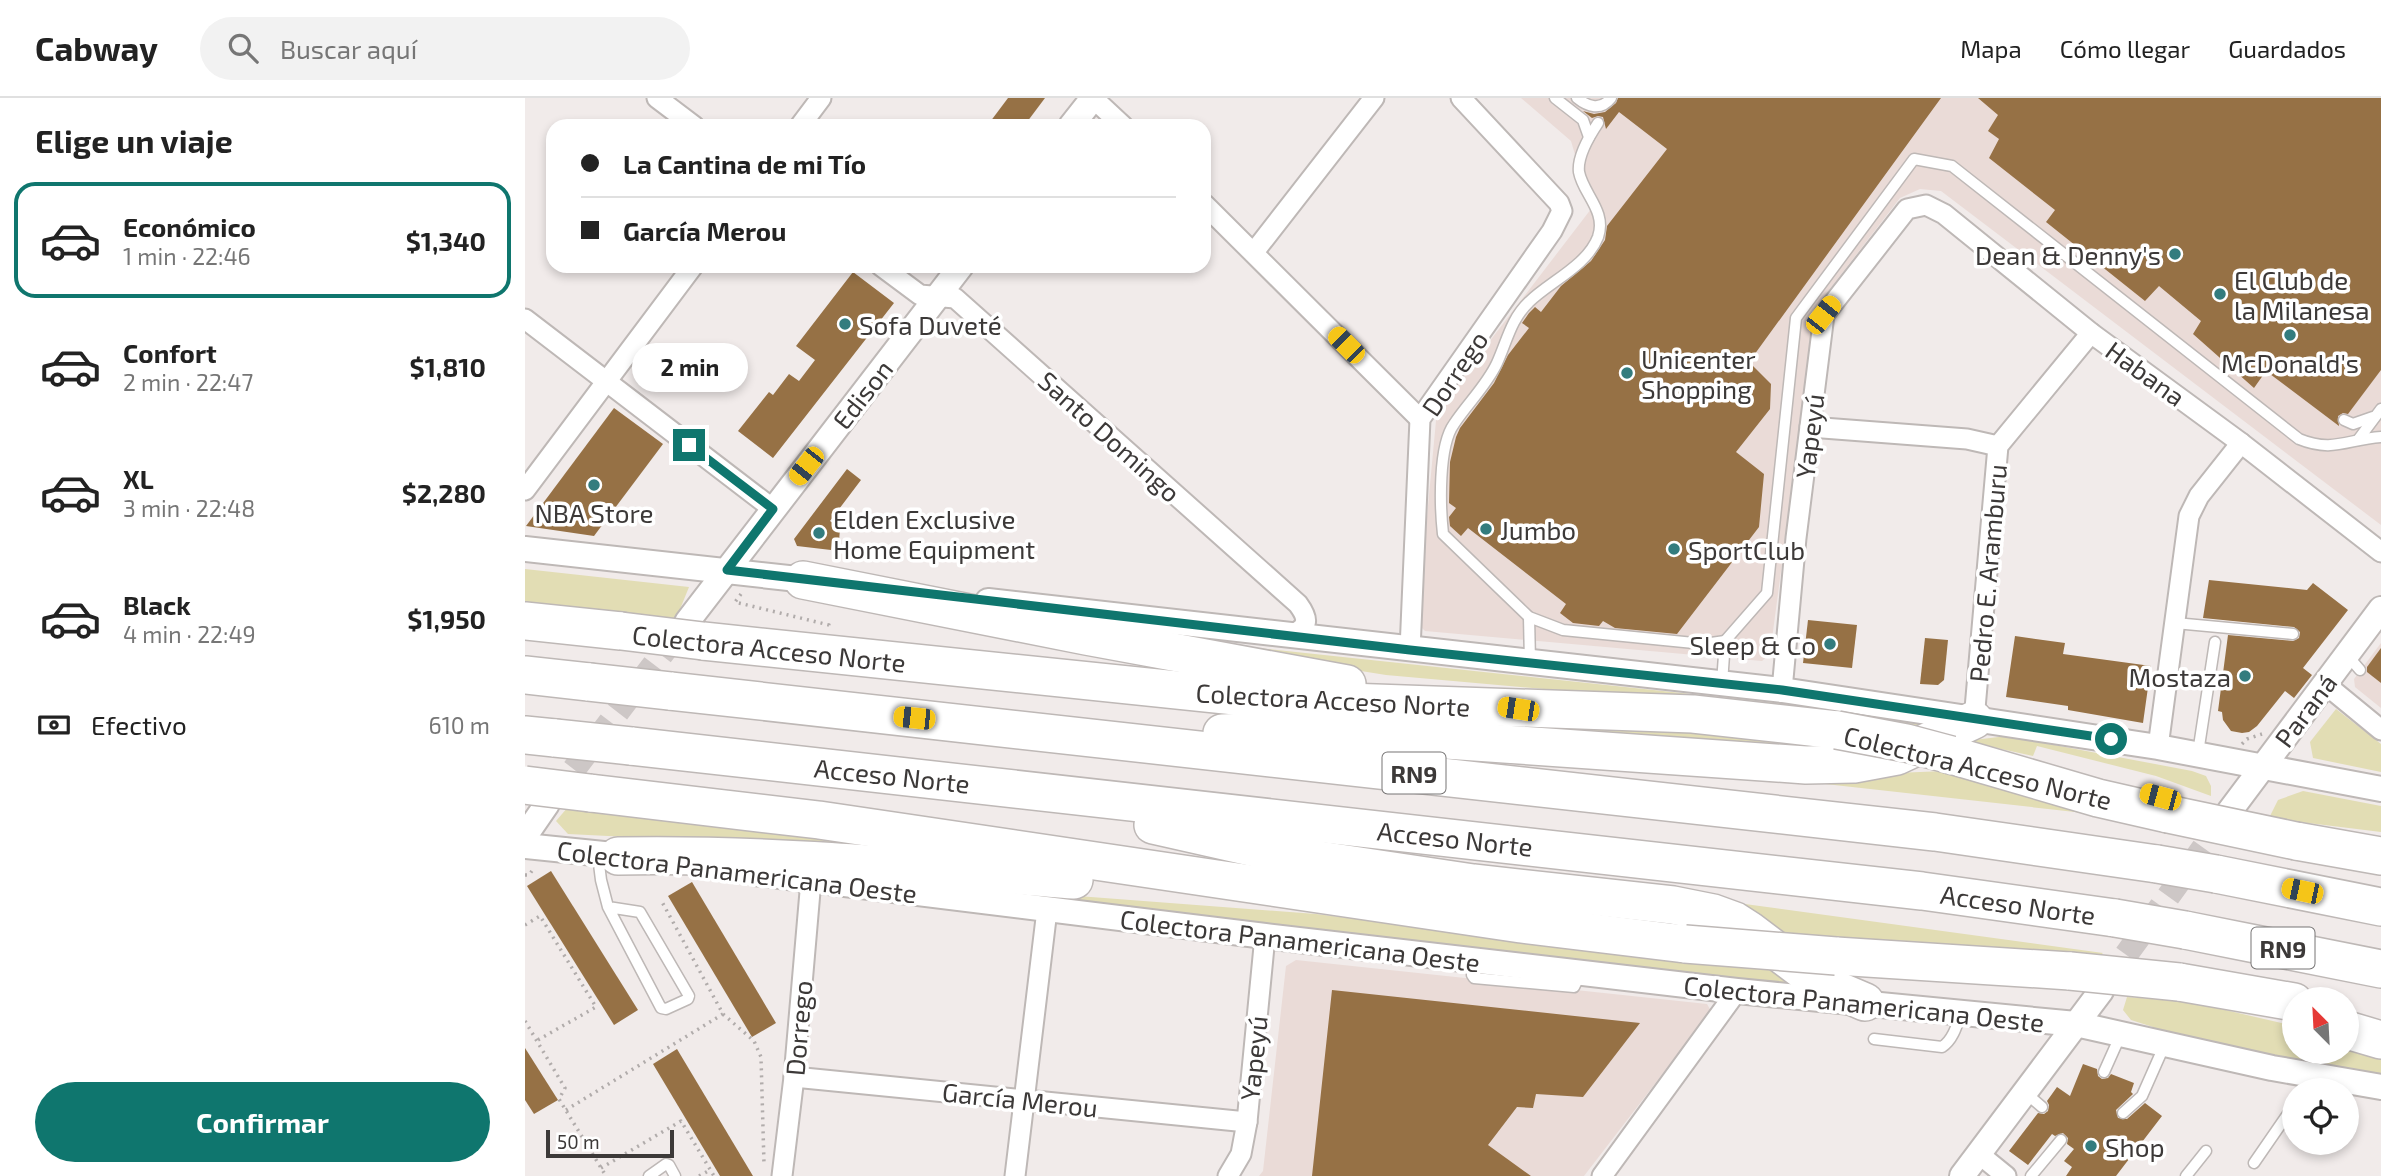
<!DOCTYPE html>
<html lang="es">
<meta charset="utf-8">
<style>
:root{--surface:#fff;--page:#f2f2f2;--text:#222;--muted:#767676;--line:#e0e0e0;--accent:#0f766e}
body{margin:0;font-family:"Exo 2",sans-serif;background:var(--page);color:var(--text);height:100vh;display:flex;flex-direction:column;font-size:26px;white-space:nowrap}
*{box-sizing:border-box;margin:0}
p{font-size:23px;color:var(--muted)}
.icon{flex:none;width:38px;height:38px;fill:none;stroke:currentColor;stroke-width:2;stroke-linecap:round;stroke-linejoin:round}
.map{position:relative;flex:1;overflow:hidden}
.panel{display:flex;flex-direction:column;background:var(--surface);width:525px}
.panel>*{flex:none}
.guide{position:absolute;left:21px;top:21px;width:665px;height:154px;border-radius:21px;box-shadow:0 4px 10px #0003;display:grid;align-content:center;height:154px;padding:0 35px;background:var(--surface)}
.needle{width:46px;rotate:336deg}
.buttons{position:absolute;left:1757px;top:889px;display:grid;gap:14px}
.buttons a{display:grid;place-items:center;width:77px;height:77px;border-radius:50%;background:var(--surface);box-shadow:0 4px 10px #0003;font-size:35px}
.scale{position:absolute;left:21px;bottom:18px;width:128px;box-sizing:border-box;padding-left:7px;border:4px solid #3c3938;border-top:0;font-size:19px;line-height:24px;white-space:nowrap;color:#3c3938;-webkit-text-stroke:5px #fff;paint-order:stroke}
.end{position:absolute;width:32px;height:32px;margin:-16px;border:9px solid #0f766e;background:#fff;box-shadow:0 0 0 4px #fff}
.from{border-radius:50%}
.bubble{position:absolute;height:49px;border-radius:24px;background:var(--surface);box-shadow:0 4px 10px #0003;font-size:23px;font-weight:700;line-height:49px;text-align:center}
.car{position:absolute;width:21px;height:42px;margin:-21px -10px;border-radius:9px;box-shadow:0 0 5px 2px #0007;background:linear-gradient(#f5c518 24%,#345 0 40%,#f5c518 0 76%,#345 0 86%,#f5c518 0)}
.guide b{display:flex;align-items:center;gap:24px;height:66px;font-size:26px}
.guide b+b{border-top:2px solid var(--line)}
.guide i{width:18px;height:18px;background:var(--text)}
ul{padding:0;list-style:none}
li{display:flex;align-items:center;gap:21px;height:116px;margin:0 14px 10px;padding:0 21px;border:4px solid transparent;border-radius:21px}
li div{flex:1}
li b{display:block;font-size:26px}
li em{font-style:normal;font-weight:700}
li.active{border-color:var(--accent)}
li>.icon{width:63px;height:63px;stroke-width:1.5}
h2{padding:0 35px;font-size:32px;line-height:84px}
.pay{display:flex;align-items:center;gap:18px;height:77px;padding:0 35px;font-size:26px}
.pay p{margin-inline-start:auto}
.primary-button{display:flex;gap:14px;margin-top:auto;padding:14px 35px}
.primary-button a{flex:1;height:80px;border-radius:42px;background:var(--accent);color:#fff;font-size:28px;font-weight:700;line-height:80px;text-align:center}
header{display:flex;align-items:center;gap:42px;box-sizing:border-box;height:98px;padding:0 35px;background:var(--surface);border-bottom:2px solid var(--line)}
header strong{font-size:33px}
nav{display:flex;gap:38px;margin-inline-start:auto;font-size:24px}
.search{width:490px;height:63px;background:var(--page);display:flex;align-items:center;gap:18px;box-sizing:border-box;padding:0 24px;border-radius:38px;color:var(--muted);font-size:26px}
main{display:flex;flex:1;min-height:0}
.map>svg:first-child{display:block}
</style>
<header>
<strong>Cabway</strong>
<div class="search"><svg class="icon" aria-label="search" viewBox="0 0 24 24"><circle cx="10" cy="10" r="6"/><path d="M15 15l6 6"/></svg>Buscar aquí</div>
<nav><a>Mapa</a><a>Cómo llegar</a><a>Guardados</a></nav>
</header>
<main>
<section class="panel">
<h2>Elige un viaje</h2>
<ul>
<li class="active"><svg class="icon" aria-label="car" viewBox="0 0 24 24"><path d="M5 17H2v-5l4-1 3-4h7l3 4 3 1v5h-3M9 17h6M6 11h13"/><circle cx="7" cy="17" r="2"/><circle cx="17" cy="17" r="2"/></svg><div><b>Económico</b><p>1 min · 22:46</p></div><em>$1,340</em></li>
<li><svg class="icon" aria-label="car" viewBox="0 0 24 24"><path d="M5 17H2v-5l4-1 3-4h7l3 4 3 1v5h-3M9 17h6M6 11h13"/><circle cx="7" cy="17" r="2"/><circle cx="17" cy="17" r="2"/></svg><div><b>Confort</b><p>2 min · 22:47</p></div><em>$1,810</em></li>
<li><svg class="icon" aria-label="car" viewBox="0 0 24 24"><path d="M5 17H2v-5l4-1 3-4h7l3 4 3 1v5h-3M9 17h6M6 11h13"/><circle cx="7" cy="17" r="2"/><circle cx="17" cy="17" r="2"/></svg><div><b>XL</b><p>3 min · 22:48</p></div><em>$2,280</em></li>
<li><svg class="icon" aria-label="car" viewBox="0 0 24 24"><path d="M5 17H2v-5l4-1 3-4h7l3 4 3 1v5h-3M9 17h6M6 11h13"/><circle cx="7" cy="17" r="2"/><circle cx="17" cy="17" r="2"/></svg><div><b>Black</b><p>4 min · 22:49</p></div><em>$1,950</em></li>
</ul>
<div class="pay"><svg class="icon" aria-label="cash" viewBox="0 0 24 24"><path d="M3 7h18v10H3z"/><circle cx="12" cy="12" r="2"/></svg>Efectivo<p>610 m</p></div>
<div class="primary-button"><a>Confirmar</a></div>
</section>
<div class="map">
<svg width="1856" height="1078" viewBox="0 0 1856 1078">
<rect width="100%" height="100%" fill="#f1ebea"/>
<g fill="#eadbd7">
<polygon points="996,0 1856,0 1856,427 1416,93 1395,91 1375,100 1291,209 1245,556 1237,563 900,533 892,525 912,312 1066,111 1046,43"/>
<polygon points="1856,545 1856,610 1830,589 1829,581"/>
<polygon points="771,862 1182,906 1186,913 1059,1078 734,1078 738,1073 761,868"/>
</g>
<g fill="#e2ddb4">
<polygon points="0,471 164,489 151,521 0,505"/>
<polygon points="611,537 1420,623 1405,638 1223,609 861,577"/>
<polygon points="1811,611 1856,646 1856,674 1788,660 1785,644"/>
<polygon points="728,614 1178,632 1317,656"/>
<polygon points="1482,638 1667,673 1681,678 1686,688 1686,698 1631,678 1512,648 1508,658 1440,643"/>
<polygon points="1167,671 1324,677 1419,673 1586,718"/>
<polygon points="1778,693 1856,708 1856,734 1744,720 1753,702"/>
<polygon points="43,709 429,755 43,736 31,723"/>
<polygon points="500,794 791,816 1187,866 1255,871 1276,894 480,800"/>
<polygon points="1183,801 1578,855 1572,860 1250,838"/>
<polygon points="1602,899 1666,904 1769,928 1769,954 1822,954 1822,944 1856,955 1856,977 1630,935 1628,929 1606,922 1598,912"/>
</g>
<g fill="#967145">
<polygon points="483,0 520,0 499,28 462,28"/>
<polygon points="1093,0 1416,0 1224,264 1246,286 1245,311 1211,354 1239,376 1234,429 1152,536 1090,530 1078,523 1074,528 1048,525 1035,515 1041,506 943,430 936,438 925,428 924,419 931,410 924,405 925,364 931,339 935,330 969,285 983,257 1004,230 997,225 1004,215 1010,209 1016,214 1036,188 1066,163 1080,142 1082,128 1142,51 1094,14 1081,31 1078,19 1073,18 1067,20 1058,13 1069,16 1080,14 1091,5"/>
<polygon points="1453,0 1856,0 1856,272 1823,316 1818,315 1813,318 1814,328 1741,273 1729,290 1668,236 1676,223 1634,188 1620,203 1521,124 1530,112 1464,60 1474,41 1463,33 1473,17"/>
<polygon points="328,174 369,205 248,360 213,333 244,294 248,297 264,276 274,283 290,262 271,248"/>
<polygon points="89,310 138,346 69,438 1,428"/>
<polygon points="322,371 336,382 305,423 315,430 314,444 307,443 306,452 272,448 269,441"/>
<polygon points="1684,482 1782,492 1788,485 1823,512 1778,570 1787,577 1769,600 1760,593 1732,628 1724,634 1717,635 1706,633 1698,622 1697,614 1693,613 1703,537 1768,543 1774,540 1775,534 1769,529 1678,520"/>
<polygon points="1283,522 1332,527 1327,570 1278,565"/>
<polygon points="1490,538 1540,545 1538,556 1626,568 1618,625 1543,612 1543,608 1481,599"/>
<polygon points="1400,540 1423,542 1419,582 1413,587 1395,586"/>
<polygon points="1856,550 1856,585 1842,574 1842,569"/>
<polygon points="26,773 113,912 89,927 2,788"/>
<polygon points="167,784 251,925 227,939 143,798"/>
<polygon points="807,892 1115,925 1058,999 1011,996 1008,1010 992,1009 963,1047 1006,1078 787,1078"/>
<polygon points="0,950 33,1002 9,1016 0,1002"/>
<polygon points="152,951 228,1078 195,1078 128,966"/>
<polygon points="1558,966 1572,971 1573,978 1577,981 1583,980 1586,976 1609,985 1606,994 1608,996 1591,1012 1593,1020 1602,1021 1620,1005 1637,1018 1591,1078 1541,1078 1547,1069 1539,1063 1549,1051 1542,1046 1543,1040 1538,1035 1530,1038 1527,1036 1503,1067 1484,1053 1513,1015 1519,1016 1523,1013 1524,1007 1522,1003 1532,989 1545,998"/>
</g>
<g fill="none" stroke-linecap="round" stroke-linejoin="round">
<g stroke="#cdc7c6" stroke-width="24" stroke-dasharray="24 12" stroke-linecap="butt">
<polyline points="27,700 156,531"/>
<polyline points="1580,886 1702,717"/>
</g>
<defs>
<g id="service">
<polyline points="1030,0 1058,22 1064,39"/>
<path d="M1052,0C1063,9 1076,13 1086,0"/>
<path d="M1073,25C1065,37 1052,58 1054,74C1058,96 1082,113 1073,139C1062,168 1024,184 1004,204C986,221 982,243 972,265C962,287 942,306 929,326C913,348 915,409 918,436L1004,519L1038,532L1179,546L1200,543"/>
<polyline points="1819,322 1828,326 1848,319"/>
<polyline points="1833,342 1856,311"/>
<polyline points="1004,519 1005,564"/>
<polyline points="1650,525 1768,536"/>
<polyline points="1822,557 1835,572"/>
<path d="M1197,585L1200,543L1242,495L1271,220L1389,61L1427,68L1774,341C1808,355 1823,341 1856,339"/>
<polyline points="1673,655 1690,544"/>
<polyline points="73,758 76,782 83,809 136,910 141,911 163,901 164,898 115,814 83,809"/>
<polyline points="948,863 947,877 949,880 1049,889 1055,877"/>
<path d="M1349,941L1417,949C1428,942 1432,927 1436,915"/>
<polyline points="1579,974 1596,936"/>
<polyline points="1502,996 1517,1009"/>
<polyline points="1598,1015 1617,998 1640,946"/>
<polyline points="1729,1065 1769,1007"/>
<polyline points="124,1078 141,1066 144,1067 150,1078"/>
<polyline points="1506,1078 1536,1042"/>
<polyline points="1661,1078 1681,1053"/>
</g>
<g id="minor">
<polyline points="132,0 169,28"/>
<polyline points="568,0 598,28"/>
<polyline points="275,28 296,0"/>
<polyline points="679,106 895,321"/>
<polyline points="729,154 849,0"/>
<path d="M356,168L395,197L430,200L773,506C784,521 784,528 767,537"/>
<polyline points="0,221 248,411"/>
<polyline points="1285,329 1442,341 1473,348"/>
<polyline points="0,392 168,168"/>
<polyline points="885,552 895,321 1027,133 1037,113 1034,105 936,0"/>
<polyline points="1800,586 1856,632"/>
<polyline points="1257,592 1271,440 1299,217 1382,111 1401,107 1419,116 1566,235 1716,345 1856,454"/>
<polyline points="1449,622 1473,348 1566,235"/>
<polyline points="1633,649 1664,418 1674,398 1716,345"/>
<polyline points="269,979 722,1024"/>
<polyline points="1454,1056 1481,1078"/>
<polyline points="257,1078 269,979 286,782"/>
<polyline points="490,1078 522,812"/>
<polyline points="703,1078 716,1056 722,1024 740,838"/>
<polyline points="1077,1078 1212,893"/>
</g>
<g id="tertiary">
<polyline points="546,28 568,0"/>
<polyline points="0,451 291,483"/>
<polyline points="463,503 1257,592 1633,649 1856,691"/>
<polyline points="162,524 436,168"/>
<polyline points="1704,714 1856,511"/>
<polyline points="0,738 22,706"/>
<polyline points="0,748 108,759"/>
<polyline points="230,775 740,838 1212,893 1551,926 1747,970 1856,989"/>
<polyline points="1437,1078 1576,893"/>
</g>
<g id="motorway">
<polyline points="278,482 561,538 822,586"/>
<polyline points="0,523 96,533"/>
<polyline points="178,543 739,601 1168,616 1312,632"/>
<polyline points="0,577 64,584"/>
<polyline points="145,593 1410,734 1632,766"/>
<polyline points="697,635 777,632 1281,667 1329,666 1372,658 1449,622"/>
<polyline points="0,637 30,640"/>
<polyline points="106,648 1397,793 1590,820"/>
<polyline points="1426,657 1573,700 1643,716"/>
<polyline points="65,695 294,722 996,826 1160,846"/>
<polyline points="628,727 761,757 948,785 1148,807 1188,815 1210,823 1224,832 1293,884 1340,904"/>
<polyline points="1771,743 1856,758"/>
<path d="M93,758C245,755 397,770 549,782"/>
<polyline points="1691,776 1856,809"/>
<polyline points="1660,832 1856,871"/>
<polyline points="1311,858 1545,873"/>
<polyline points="1654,884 1769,904"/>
<polyline points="1822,932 1856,942"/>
</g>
</defs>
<use href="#service" stroke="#beb8b6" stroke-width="13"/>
<use href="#minor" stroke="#beb8b6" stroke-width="23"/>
<use href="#tertiary" stroke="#beb8b6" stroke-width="28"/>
<use href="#motorway" stroke="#beb8b6" stroke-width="40"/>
<g stroke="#b1acab" stroke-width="3.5" stroke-dasharray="2 5" stroke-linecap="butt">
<polyline points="216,496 210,504 304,527 304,532"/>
<polyline points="1717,646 1722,641 1737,636"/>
<polyline points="0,777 4,777 9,770"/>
<polyline points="0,827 15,818 71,909 11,943"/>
<polyline points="198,916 229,943 236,959 239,1066"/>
<polyline points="0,923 40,990 34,1001 81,1078"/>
<polyline points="41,1012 198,916 136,802"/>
<polyline points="76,1070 156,1023 189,1078"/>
<polyline points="174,1078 185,1072"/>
</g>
<use href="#service" stroke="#fff" stroke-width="10"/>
<use href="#minor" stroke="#fff" stroke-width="19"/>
<use href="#tertiary" stroke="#fff" stroke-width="24"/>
<use href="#motorway" stroke="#fff" stroke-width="37"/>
<defs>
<g id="motorway-bridge">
<polyline points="96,533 178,543"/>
<polyline points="64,584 145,593"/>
<polyline points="1312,632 1381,645 1426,657"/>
<polyline points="30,640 106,648"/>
<polyline points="0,687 65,695"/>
<polyline points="1643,716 1771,743"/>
<polyline points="1632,766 1691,776"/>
<polyline points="1590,820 1660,832"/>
<polyline points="1160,846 1311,858"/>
<polyline points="1545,873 1654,884"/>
</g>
</defs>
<use href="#motorway-bridge" stroke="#beb8b6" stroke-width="40" stroke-linecap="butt"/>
<use href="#motorway-bridge" stroke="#fff" stroke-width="37"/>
</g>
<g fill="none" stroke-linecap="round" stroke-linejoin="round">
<polyline stroke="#0f766e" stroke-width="9" points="164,347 248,411 202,472 885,552 1257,592 1586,641"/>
</g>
<g fill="#337c7e" stroke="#fff" stroke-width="2.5">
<circle cx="1650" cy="156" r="7"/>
<circle cx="1695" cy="196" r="7"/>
<circle cx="320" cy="226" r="7"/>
<circle cx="1765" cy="237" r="7"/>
<circle cx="1102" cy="275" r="7"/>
<circle cx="69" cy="387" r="7"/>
<circle cx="961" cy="431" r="7"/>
<circle cx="294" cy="435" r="7"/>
<circle cx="1149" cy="451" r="7"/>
<circle cx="1305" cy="546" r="7"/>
<circle cx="1720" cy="578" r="7"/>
<circle cx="1566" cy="1048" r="7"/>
</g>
<g text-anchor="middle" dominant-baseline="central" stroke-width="7" stroke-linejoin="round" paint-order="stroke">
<g fill="#fff" stroke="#767474" stroke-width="2">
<rect x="857.5" y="654.5" width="63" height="41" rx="5"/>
<rect x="1726.5" y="829.5" width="63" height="41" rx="5"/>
</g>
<g font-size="24" font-weight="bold" fill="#3c3938">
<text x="889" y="675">RN9</text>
<text x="1758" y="850">RN9</text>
</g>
<g font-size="26" fill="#3c3938" stroke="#fff" text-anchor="start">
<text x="1636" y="156" text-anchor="end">Dean &amp; Denny's</text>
<text x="1709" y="181">El Club de<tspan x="1709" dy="30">la Milanesa</tspan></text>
<text x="334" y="226">Sofa Duveté</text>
<text x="1116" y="260">Unicenter<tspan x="1116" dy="30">Shopping</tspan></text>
<text x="1765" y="264" text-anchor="middle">McDonald's</text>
<text x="69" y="414" text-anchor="middle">NBA Store</text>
<text x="308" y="420">Elden Exclusive<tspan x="308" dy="30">Home Equipment</tspan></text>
<text x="975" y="431">Jumbo</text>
<text x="1163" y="451">SportClub</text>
<text x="1291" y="546" text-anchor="end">Sleep &amp; Co</text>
<text x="1706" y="578" text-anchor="end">Mostaza</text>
<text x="1580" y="1048">Shop</text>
</g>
<g font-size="26" fill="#3c3938" stroke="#fff">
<text transform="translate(929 275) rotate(-56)">Dorrego</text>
<text transform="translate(1621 275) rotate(36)">Habana</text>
<text transform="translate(337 296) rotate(-52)">Edison</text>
<text transform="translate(585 338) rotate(42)">Santo Domingo</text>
<text transform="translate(1284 338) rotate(-83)">Yapeyú</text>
<text transform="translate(1462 475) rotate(-85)">Pedro E. Aramburu</text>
<text transform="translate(244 550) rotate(6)">Colectora Acceso Norte</text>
<text transform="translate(808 601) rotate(3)">Colectora Acceso Norte</text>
<text transform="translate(1780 612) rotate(-53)">Paraná</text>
<text transform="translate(1453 669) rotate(14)">Colectora Acceso Norte</text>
<text transform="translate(367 677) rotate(6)">Acceso Norte</text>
<text transform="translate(930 740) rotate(6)">Acceso Norte</text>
<text transform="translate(212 773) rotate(7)">Colectora Panamericana Oeste</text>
<text transform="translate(1493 806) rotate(8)">Acceso Norte</text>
<text transform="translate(775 842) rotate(7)">Colectora Panamericana Oeste</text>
<text transform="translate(1339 905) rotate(6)">Colectora Panamericana Oeste</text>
<text transform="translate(273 930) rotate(-85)">Dorrego</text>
<text transform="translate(728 960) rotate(-84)">Yapeyú</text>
<text transform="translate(495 1001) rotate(6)">García Merou</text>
</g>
</g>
</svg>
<div class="buttons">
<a><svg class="needle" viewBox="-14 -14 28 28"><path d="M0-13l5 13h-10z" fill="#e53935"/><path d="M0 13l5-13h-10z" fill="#767676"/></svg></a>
<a><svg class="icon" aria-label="locate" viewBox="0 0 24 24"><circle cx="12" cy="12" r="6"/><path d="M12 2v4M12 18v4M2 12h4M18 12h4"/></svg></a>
</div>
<div class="scale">50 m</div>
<i class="end from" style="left:1586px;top:641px"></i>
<i class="end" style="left:164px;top:347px"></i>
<div class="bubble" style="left:107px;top:245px;width:116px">2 min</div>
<i class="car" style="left:1298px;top:217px;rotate:38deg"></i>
<i class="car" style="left:821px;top:247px;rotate:315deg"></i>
<i class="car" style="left:281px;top:368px;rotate:218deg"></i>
<i class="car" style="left:993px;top:611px;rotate:279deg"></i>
<i class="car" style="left:389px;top:620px;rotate:276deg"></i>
<i class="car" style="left:1635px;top:699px;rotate:285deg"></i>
<i class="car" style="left:1777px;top:793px;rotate:282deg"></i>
<div class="guide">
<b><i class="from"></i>La Cantina de mi Tío</b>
<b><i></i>García Merou</b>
</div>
</div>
</main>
